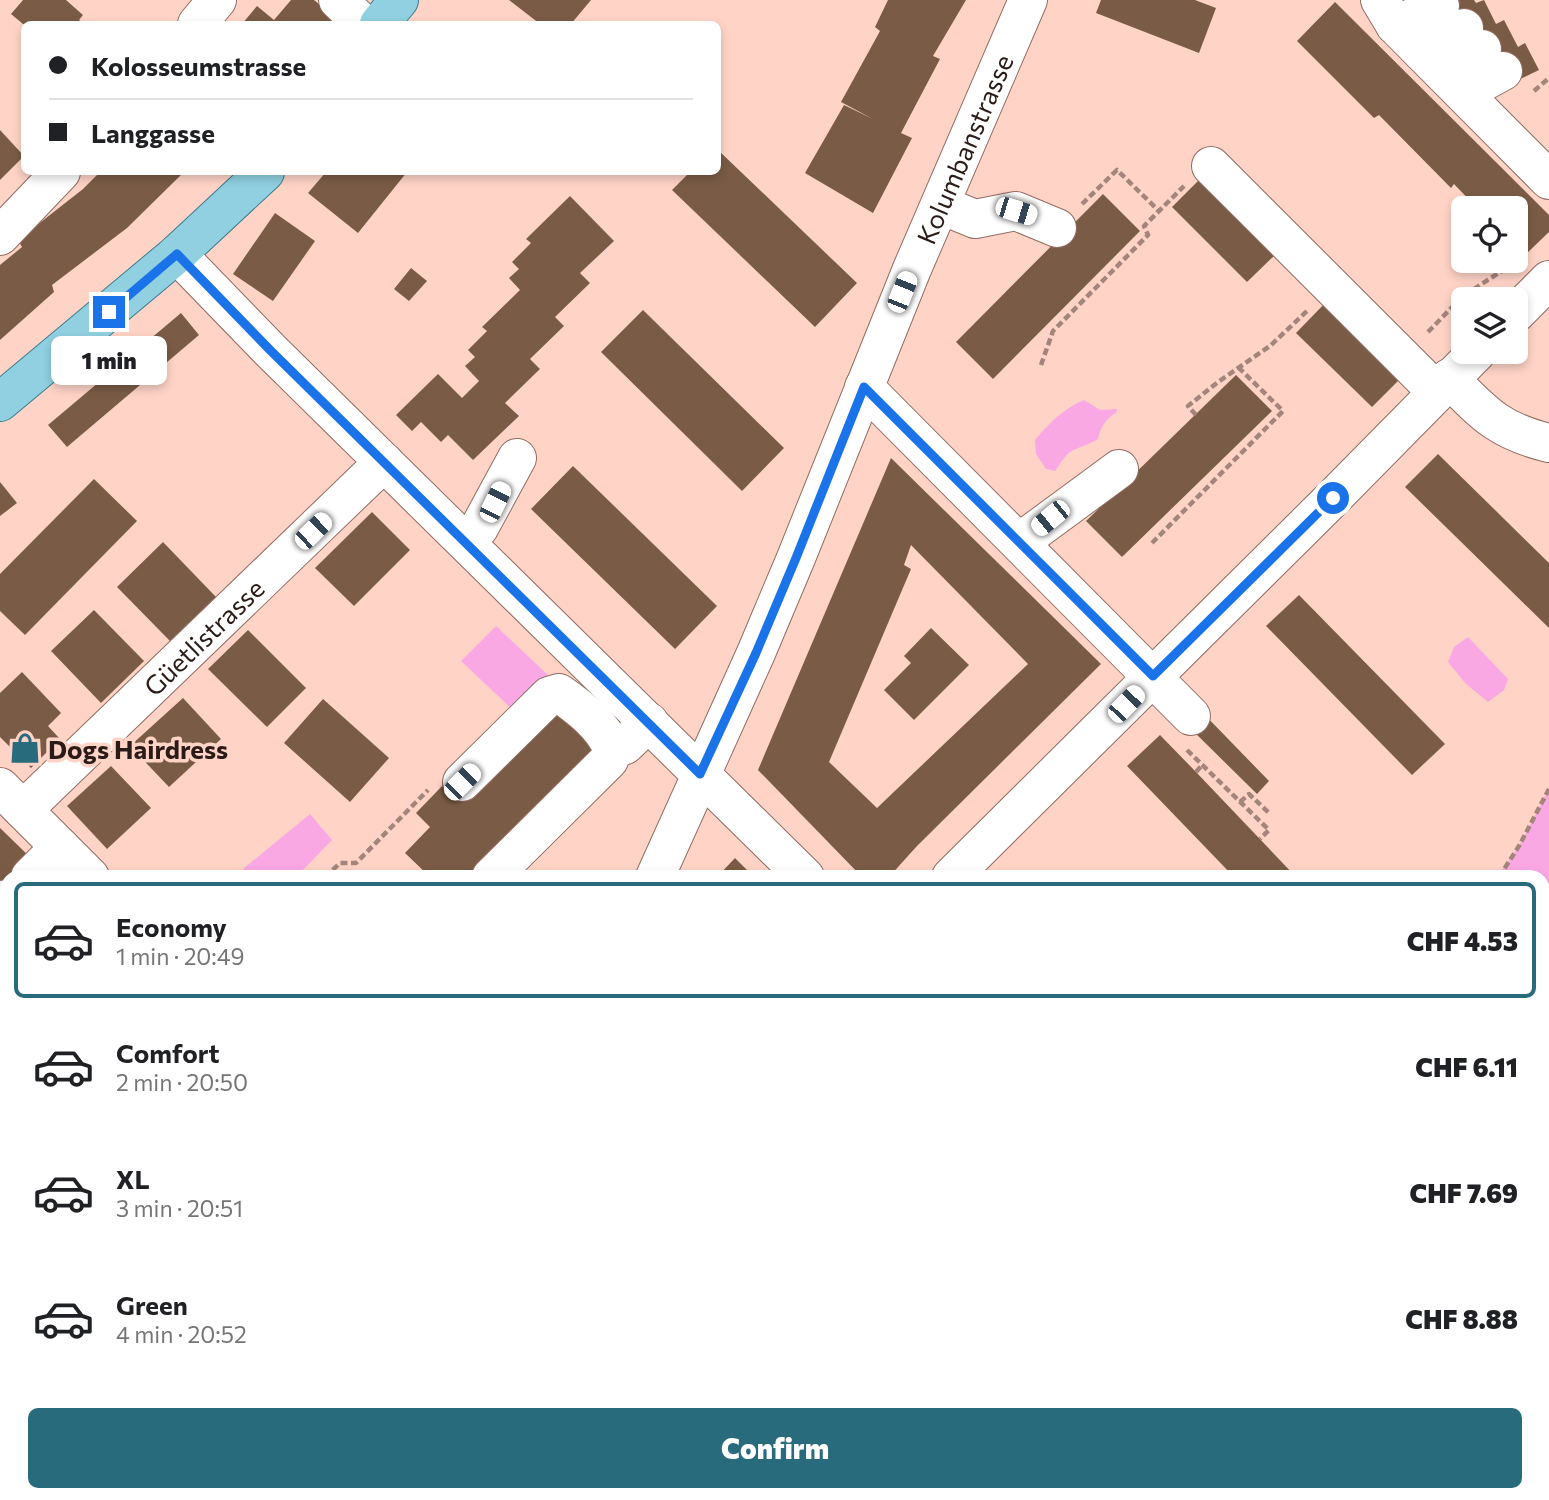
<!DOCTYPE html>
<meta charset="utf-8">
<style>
:root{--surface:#fff;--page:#f2f2f2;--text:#202124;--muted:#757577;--line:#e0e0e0;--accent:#276b7c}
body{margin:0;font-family:Commissioner,sans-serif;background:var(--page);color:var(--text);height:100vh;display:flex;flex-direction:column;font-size:26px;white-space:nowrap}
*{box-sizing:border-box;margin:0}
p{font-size:23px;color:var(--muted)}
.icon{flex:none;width:38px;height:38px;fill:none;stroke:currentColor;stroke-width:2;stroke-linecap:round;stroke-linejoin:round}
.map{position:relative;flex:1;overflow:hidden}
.panel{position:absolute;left:0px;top:870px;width:1550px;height:632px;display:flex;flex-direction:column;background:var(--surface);border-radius:21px 21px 0 0;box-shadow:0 4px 10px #0003}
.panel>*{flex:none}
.guide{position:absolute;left:21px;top:21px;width:700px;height:154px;border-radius:10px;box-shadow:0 4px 10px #0003;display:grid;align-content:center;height:154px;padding:0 28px;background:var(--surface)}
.buttons{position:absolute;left:1451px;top:196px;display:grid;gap:14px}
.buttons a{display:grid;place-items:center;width:77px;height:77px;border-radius:10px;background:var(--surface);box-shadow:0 4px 10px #0003;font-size:35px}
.end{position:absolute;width:32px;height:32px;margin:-16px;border:9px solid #1a73e8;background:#fff;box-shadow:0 0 0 4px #fff}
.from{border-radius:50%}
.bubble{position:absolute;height:49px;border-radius:10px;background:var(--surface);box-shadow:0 4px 10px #0003;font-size:23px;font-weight:800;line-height:49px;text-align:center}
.car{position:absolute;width:21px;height:42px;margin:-21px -10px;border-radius:9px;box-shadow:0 0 5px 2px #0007;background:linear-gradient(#fff 24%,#345 0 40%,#fff 0 76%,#345 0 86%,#fff 0)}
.guide b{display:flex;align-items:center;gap:24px;height:66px;font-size:26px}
.guide b+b{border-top:2px solid var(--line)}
.guide i{width:18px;height:18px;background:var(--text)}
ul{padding:12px 0 0;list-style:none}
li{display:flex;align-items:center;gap:21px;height:116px;margin:0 14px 10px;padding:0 14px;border:4px solid transparent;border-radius:10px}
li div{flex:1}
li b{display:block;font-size:26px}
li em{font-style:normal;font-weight:800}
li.selected{border-color:var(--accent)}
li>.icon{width:63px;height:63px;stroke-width:1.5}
.action{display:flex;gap:14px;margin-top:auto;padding:14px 28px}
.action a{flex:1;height:80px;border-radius:10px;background:var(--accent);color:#fff;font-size:28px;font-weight:800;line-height:80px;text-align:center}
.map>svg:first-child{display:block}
</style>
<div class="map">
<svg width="1549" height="1500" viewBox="0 0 1549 1500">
<rect width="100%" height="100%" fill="#ffd4c7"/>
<g fill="#fbc8b9">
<polygon points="1549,1137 1549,1500 1421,1500 1415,1495 1544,1494 1544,1142"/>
<polygon points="385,1494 704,1494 709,1500 383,1500"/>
</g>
<g fill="#faa8e4">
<path d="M1084,400L1100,410L1117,409L1116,413C1106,418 1100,428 1098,439C1090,444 1084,445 1076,449C1066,452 1061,463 1055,471L1046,469L1036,454L1035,440C1048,424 1064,408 1084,400Z"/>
<polygon points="496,626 548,675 513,710 461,661"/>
<polygon points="1468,637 1508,679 1504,690 1488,702 1466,684 1448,662 1454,647"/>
<polygon points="1549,789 1549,916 1544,911 1544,877 1509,877 1502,870 1519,846"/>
<polygon points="310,814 332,840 296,877 250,877 243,869"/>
<polygon points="1544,917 1549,922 1549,979 1544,973"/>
<polygon points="1544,985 1549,991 1549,1084 1544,1079"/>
</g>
<g fill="#7a5c46" fill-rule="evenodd">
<polygon points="23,0 66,0 83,15 79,20 85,24 23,24 11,14"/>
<polygon points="291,0 314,0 341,22 339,24 242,24 257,6 274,20"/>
<polygon points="509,0 591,0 571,24 540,24"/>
<polygon points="888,0 966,0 933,56 940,59 901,133 912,138 873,213 805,173 844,105 873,119 841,102 880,31 875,27"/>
<polygon points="1101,0 1195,0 1216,8 1199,53 1096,13"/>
<polygon points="1437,0 1474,0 1476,3 1484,0 1496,24 1504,20 1518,47 1525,43 1539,70 1510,84"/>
<polygon points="1335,2 1549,215 1549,232 1524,256 1516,247 1516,208 1477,208 1454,184 1451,188 1379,115 1374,118 1297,41"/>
<polygon points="0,130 24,156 0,180"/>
<polygon points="718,150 857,283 815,327 672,190 690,172 718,172"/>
<polygon points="100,172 184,172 127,228 52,285 54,292 0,340 0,265 22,247 18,240 83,189"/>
<polygon points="326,172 407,172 358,233 308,193"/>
<polygon points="1206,173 1281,249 1247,282 1172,207"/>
<polygon points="1103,194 1140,231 993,379 956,342"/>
<polygon points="570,196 614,241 580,273 590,283 555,317 564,326 530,359 540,369 505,403 519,416 473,460 448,435 441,442 421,422 412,431 396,415 438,374 462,398 479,381 465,366 475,357 468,350 487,331 482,327 520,290 509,278 519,269 512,262 531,243 526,239"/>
<polygon points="275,213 315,241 273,301 233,274"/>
<polygon points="411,268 427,281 409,301 394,289"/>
<polygon points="1330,298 1405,374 1372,407 1296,333"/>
<polygon points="643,310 784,448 742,491 601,352"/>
<polygon points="181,313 199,335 67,447 48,425"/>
<polygon points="1236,375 1272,411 1122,557 1086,521"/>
<polygon points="1438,454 1549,563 1549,628 1405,487"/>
<path d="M891,458L1101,664L917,846L889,877H862L758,770ZM911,545L1028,664L877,808L829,762L911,569L904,565Z"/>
<polygon points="573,466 717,606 675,649 531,509"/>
<polygon points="94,479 137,521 25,635 0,611 0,574"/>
<polygon points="0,482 17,503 0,516"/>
<polygon points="372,512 410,550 354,606 315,568"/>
<polygon points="163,542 216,597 170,641 117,587"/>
<polygon points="1299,595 1445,744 1412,775 1266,626"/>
<polygon points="94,610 144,661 101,703 51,651"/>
<polygon points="931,628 969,665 914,720 884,690 911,663 904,656"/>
<polygon points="248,630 306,688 267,727 208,669"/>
<polygon points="22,672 61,713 48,726 60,739 31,768 0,737 0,693"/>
<polygon points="183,698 221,739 169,787 130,746"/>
<polygon points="323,699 389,758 350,802 284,743"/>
<polygon points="553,707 597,747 475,877 430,877 405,853 430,827 416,813 444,784"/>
<polygon points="1200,710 1269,781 1257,794 1186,724"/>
<polygon points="1160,735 1196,772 1296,877 1234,877 1127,766"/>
<polygon points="111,766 151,808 107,849 67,806"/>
<polygon points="0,828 31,858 12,877 7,877 7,882 0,890"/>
<polygon points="735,858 754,877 717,877"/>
<polygon points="0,971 7,978 7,996 4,1000 7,1003 7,1017 0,1024"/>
<polygon points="1549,1201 1549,1277 1544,1272 1544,1207"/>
<polygon points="7,1284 7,1324 0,1320 0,1295"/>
<polygon points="1544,1370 1549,1375 1549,1397 1544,1402"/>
<polygon points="17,1494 18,1494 31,1500 15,1500"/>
<polygon points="471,1494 501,1494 499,1500 484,1500"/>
<polygon points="594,1494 643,1494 637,1500 599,1500"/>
<polygon points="757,1494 798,1494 793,1500 762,1500"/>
<polygon points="906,1494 917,1494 923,1500 901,1500"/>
<polygon points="1076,1494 1097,1494 1103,1500 1070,1500"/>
<polygon points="1145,1494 1161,1494 1156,1500 1151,1500"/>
<polygon points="1257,1494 1341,1494 1336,1500 1252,1500"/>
<polygon points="1468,1494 1518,1494 1512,1500 1473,1500"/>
</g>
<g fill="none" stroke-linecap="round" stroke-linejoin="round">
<defs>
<g id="minor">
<polyline points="338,0 363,24"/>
<polyline points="1380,0 1395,25 1549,180"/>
<polyline points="197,24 217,0"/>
<polyline points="1395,25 1440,6"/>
<polyline points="1422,52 1464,28"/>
<polyline points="1443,73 1482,49"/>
<polyline points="1463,93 1503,71"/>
<polyline points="1211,166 1437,392"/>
<polyline points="941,205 975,219 1016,211 1057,228"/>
<polyline points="0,236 61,172"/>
<polyline points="177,254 270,350 805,877"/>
<polyline points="1516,313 1549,280"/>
<path d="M1449,378C1484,414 1499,431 1549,443"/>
<polyline points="864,387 1191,716"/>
<polyline points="465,541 479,528 517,458"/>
<polyline points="1020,542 1119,469"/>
<path d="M462,782L549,696L559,693C580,708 603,725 613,750"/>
<polyline points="0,787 90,877"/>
<path id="s1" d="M23,810L384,462"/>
<polyline points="30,877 60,847"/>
<polyline points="491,877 609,760 613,750 625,745 649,722"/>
<path id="s2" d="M655,877L756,653L796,558L912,269L1028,0"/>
<polyline points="951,877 1333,498 1477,352"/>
<polyline points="0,906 7,899"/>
<polyline points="1544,1142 1549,1137"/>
<polyline points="1544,1287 1549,1292"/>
<polyline points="1544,1420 1549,1426"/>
<polyline points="386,1494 397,1500"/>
<polyline points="1415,1494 1421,1500"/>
<polyline points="578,1498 582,1500"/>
<polyline points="677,1500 684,1494"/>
<polyline points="823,1500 829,1494"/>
<polyline points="1187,1500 1192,1494"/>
</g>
<g id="major">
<polyline points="379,24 399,0"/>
<polyline points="0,402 177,254 265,172"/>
</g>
</defs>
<use href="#minor" stroke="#936c61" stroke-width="40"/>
<use href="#major" stroke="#3c7c8c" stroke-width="40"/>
<g stroke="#a4857c" stroke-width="4.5" stroke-dasharray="7 3.5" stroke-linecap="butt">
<polyline points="1534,91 1549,78"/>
<polyline points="1082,204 1117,170 1159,211"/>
<polyline points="1428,332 1463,296 1508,267"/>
<polyline points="1041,365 1053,331 1148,235 1144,226 1184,186"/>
<polyline points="1196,415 1188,406 1218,382 1270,346 1307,311"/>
<polyline points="1152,543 1283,411 1239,368"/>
<polyline points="1187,750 1269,830 1260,839"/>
<polyline points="1196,772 1202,765"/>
<polyline points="1240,802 1249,794 1269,813"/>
<polyline points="325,877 340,863 356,863 428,790"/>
<polyline points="1499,877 1519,846 1549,789"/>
<polyline points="1544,1481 1549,1485"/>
<polyline points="335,1494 347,1500"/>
</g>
<use href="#minor" stroke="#fff" stroke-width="38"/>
<use href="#major" stroke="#90d0e0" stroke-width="38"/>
</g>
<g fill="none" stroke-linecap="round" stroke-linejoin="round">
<polyline stroke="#1a73e8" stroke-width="9" points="109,312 177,254 270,350 700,774 756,653 796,558 864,387 1153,676 1333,498"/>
</g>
<defs>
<symbol id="shop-bare" viewBox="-9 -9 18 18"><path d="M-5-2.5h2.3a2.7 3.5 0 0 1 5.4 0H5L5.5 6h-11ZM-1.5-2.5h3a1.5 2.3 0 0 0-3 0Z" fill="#276b7c" stroke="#ffd4c7" stroke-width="2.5" paint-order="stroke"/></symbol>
</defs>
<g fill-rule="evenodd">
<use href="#shop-bare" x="3" y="726" width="44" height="44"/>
</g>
<g text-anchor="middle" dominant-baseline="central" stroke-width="7" stroke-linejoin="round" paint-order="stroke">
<g font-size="26" fill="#2a1b17" stroke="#ffd4c7">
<text stroke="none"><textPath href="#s2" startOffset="791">Kolumbanstrasse</textPath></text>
<text stroke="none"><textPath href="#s1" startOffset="250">Güetlistrasse</textPath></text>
</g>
<g font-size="26" font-weight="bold" fill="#2a1b17" stroke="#ffd4c7" text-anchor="start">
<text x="48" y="748">Dogs Hairdress</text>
</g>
</g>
</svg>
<div class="buttons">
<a><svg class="icon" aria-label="locate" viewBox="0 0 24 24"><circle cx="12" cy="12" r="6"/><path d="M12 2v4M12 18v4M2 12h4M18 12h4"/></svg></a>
<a><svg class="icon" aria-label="layers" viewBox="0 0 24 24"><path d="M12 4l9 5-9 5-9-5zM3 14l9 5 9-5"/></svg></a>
</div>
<i class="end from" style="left:1333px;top:498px"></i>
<i class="end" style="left:109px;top:312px"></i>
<div class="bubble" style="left:51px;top:336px;width:116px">1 min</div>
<i class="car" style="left:1016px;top:211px;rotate:107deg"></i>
<i class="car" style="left:902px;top:292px;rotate:22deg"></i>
<i class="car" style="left:495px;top:502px;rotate:26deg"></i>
<i class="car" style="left:1050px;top:518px;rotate:231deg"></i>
<i class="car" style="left:313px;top:531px;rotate:46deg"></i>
<i class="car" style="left:1126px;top:704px;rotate:44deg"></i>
<i class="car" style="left:462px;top:782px;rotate:45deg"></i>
<div class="guide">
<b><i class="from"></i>Kolosseumstrasse</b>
<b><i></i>Langgasse</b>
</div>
<section class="panel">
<ul>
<li class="selected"><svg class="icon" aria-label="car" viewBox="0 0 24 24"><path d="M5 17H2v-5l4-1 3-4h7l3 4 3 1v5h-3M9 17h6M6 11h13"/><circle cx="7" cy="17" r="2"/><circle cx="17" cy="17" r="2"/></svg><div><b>Economy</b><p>1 min · 20:49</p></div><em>CHF 4.53</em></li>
<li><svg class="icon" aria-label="car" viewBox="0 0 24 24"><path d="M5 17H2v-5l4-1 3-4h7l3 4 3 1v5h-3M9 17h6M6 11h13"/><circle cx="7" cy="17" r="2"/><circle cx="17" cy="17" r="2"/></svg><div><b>Comfort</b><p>2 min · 20:50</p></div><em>CHF 6.11</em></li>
<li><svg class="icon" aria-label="car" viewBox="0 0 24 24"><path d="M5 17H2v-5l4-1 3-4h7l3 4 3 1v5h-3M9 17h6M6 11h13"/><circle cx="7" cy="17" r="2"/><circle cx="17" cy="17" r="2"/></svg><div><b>XL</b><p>3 min · 20:51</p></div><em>CHF 7.69</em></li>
<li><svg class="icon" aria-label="car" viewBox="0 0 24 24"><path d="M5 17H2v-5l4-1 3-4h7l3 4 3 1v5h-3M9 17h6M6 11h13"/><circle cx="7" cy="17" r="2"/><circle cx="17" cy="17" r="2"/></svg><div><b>Green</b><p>4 min · 20:52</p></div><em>CHF 8.88</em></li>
</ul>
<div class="action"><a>Confirm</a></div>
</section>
</div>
